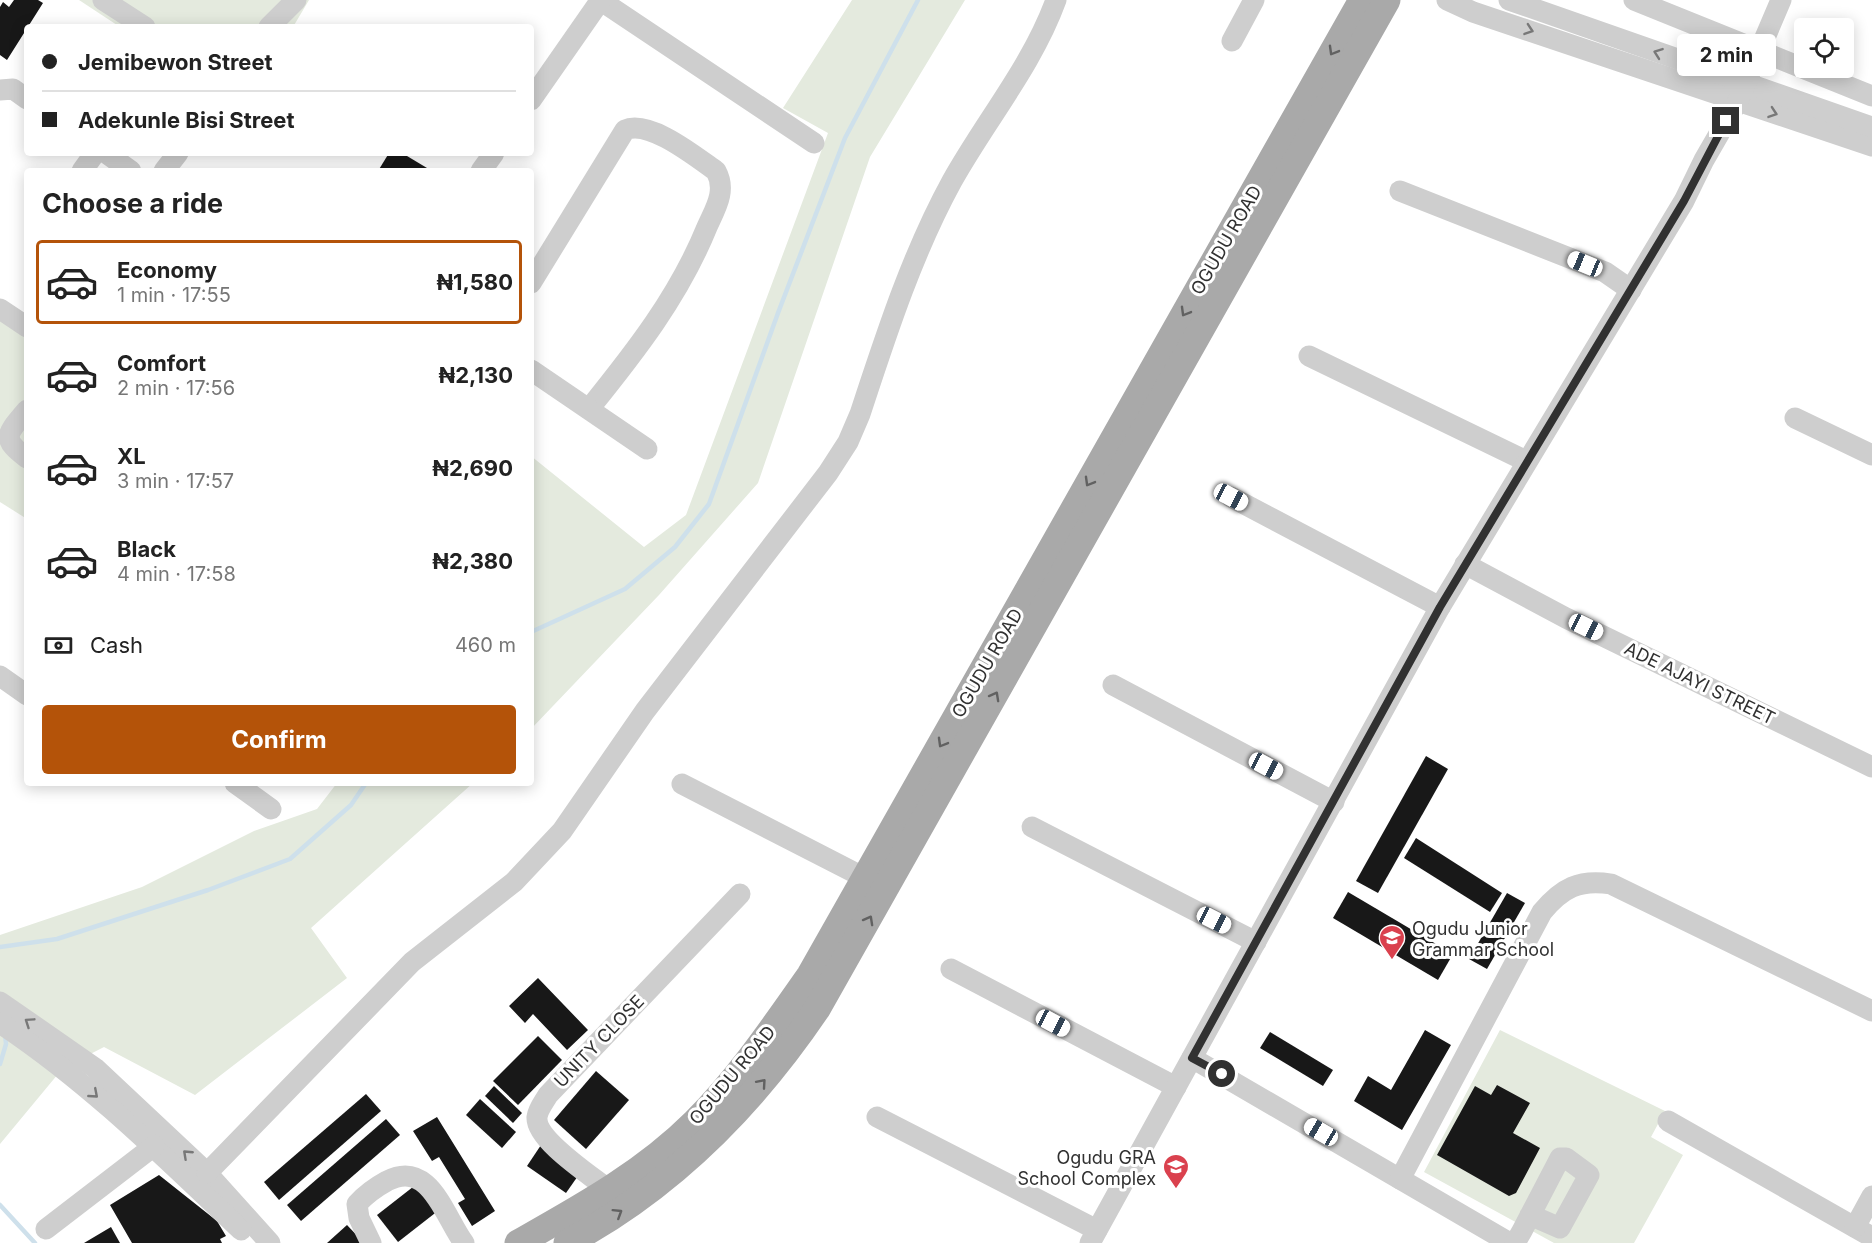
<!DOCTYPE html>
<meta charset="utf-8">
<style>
:root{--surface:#fff;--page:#f6f6f6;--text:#222;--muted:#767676;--line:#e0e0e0;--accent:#b45309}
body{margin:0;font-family:Inter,sans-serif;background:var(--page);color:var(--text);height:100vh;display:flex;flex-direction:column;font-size:22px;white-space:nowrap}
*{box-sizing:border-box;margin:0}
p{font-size:20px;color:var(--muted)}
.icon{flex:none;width:33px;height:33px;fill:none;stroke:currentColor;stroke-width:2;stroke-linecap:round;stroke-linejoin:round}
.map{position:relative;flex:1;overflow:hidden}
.side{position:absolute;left:24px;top:168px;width:510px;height:618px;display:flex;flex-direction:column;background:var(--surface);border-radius:6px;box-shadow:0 3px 15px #0003}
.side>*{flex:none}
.hud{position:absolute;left:24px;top:24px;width:510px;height:132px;border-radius:6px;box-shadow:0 3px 15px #0003;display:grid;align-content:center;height:132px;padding:0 18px;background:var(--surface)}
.controls{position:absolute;left:1794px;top:18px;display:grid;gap:12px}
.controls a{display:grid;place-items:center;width:60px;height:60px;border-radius:6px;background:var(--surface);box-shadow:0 3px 15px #0003;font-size:30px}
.end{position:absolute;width:27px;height:27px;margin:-14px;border:8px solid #313131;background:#fff;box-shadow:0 0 0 3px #fff}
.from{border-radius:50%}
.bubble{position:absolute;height:42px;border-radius:6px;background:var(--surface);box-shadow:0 3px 15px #0003;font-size:20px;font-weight:700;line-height:42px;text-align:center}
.car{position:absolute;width:18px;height:36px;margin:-18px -9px;border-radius:8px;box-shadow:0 0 4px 2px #0007;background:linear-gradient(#fff 24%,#345 0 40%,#fff 0 76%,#345 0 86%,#fff 0)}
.hud b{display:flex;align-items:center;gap:21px;height:57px;font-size:22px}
.hud b+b{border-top:2px solid var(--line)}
.hud i{width:15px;height:15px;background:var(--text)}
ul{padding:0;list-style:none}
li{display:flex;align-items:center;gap:18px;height:84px;margin:0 12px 9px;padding:0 6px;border:3px solid transparent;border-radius:6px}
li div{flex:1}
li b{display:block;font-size:22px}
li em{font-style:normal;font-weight:700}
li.selected{border-color:var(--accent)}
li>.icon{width:54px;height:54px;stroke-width:1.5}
h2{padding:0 18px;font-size:27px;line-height:72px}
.pay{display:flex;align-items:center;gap:15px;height:66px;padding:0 18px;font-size:22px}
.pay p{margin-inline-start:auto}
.cta{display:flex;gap:12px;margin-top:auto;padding:12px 18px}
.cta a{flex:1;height:69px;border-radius:6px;background:var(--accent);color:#fff;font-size:24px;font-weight:700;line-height:69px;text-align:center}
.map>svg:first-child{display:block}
</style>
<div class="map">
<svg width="1872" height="1243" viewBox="0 0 1872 1243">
<rect width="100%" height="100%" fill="#fff"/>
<g fill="#e4eade">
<polygon points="79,0 309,0 293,27 120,27"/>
<polygon points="852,0 965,0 870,157 758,483 659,595 531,729 531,456 644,547 686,515 828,133 783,108"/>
<polygon points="0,318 27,335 27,519 0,502"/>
<polygon points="337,783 473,783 311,928 347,978 195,1095 104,1047 63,1068 0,1144 0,935 142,887 254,831 317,809"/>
<polygon points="1500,1030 1665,1111 1651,1137 1683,1155 1634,1243 1554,1243 1424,1172"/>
</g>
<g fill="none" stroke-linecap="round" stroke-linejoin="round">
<g stroke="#cee0eb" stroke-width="4.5">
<polyline points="531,632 625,589 675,547 709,504 778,313 845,138 918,0"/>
<polyline points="0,947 57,939 208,890 290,859 351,805 366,783"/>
<polyline points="0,1064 6,1044 5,1034"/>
<polyline points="0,1205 35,1243"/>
</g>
</g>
<g fill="#181818">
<polygon points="14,0 38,0 43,3 7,60 0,55 0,7 3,2 9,7"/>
<polygon points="389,153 402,153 432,171 378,171"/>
<polygon points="1426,756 1448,769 1378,893 1356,881"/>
<polygon points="1416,838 1502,893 1490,912 1404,858"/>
<polygon points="1348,892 1453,954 1438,980 1333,918"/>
<polygon points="1507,893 1525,903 1487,969 1469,959"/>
<polygon points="538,978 588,1030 567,1050 533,1014 525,1023 509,1006"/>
<polygon points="1425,1030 1451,1045 1402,1130 1354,1101 1368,1076 1391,1090"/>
<polygon points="1270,1032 1333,1070 1323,1086 1260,1048"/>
<polygon points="538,1036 562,1060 518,1105 493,1081"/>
<polygon points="596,1071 629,1100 586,1149 554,1120"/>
<polygon points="1497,1085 1530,1103 1513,1133 1540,1148 1516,1193 1509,1196 1437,1155 1475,1086 1491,1095"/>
<polygon points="494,1086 522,1113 513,1123 485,1096"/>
<polygon points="366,1094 381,1111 279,1200 264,1182"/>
<polygon points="480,1099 516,1132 502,1148 466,1115"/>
<polygon points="437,1117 495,1211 472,1226 458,1203 465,1199 439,1157 432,1161 413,1131"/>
<polygon points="386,1119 400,1135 301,1221 287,1205"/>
<polygon points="541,1145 580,1173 566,1193 527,1166"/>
<polygon points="159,1175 217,1221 226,1236 220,1239 222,1243 132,1243 110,1205"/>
<polygon points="418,1183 439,1210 398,1242 377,1215"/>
<polygon points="347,1225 364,1243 327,1243"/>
<polygon points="111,1227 120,1243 84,1243"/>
</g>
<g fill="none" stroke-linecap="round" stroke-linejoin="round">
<g stroke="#cecece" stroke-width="21">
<polyline points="103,0 145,27"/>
<polyline points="600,0 814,143"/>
<polyline points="1447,0 1473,12 1872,146"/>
<polyline points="1509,0 1872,127"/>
<polyline points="1634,0 1872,96"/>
<polyline points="269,27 296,0"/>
<polyline points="1232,41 1254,0"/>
<polyline points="0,90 13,89 27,99"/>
<polyline points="531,100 600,1"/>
<polyline points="106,153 131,171"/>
<polyline points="82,171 95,153"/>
<polyline points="164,171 178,153"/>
<polyline points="481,171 494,153"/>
<polyline points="1400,191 1605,272 1631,290"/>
<path d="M531,283L625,130C649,119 696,157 716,171C727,191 715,209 707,227C679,296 635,352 589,409"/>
<polyline points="0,309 27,327"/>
<polyline points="1309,356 1526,461"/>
<polyline points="531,370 647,449"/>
<path d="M27,410C7,434 0,438 27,458"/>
<polyline points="1795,418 1872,455"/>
<polyline points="1231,497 1440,607"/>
<polyline points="1465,564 1566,618 1872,767"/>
<polyline points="0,676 27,695"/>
<polyline points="1113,685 1334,802"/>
<polyline points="235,783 271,809"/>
<polyline points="682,784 865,878"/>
<polyline points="1032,827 1256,942"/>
<polyline points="951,969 1176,1087"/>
<polyline points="0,1002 95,1068 207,1173 270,1243"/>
<path d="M0,1023C89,1082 164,1157 241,1230"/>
<polyline points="1192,1058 1510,1243"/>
<polyline points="877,1117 1097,1230"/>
<polyline points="1668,1121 1872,1237"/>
<path d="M207,1173L412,962L514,882L562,831L645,711L828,473L848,442L860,414C886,335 912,254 952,181C986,120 1032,66 1056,0"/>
<path d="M1400,1179L1542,912C1562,888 1579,879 1611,884L1872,1011"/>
<path d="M609,1190C592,1176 535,1140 537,1117C538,1109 544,1102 548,1095L740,894"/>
<polyline points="1855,1227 1872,1196"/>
<polyline points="46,1229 154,1146"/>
<path d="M371,1243L359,1218L357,1204C366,1194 376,1187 387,1181C430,1159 444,1216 464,1243"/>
<polyline points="1090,1243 1440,607 1684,201 1704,160 1738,101 1781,0"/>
<polyline points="1515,1243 1522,1231 1560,1158 1566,1158 1589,1175 1560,1228 1530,1215"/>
</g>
<g stroke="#a9a9a9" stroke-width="27">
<path d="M518,1243C580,1208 644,1173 695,1122C739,1078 774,1026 810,975L1362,0"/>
<path d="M567,1243C670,1188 752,1105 817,1009L1387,0"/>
</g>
</g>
<defs><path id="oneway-chevron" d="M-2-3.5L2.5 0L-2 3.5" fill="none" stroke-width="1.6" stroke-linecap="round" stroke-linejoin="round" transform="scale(1.5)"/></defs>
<g stroke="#787878">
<use href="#oneway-chevron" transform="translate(1529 30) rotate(19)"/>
<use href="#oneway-chevron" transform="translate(1658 53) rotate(-160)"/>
<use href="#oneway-chevron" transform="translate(1773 113) rotate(19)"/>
<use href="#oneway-chevron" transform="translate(29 1022) rotate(-146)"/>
<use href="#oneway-chevron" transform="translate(94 1094) rotate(41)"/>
<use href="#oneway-chevron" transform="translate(187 1154) rotate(-137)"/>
</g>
<g stroke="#616161">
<use href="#oneway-chevron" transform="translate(1333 51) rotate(120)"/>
<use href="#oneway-chevron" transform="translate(1185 312) rotate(120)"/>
<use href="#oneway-chevron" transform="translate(1089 482) rotate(120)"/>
<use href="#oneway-chevron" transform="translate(995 696) rotate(-61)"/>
<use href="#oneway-chevron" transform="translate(942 743) rotate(120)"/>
<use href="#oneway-chevron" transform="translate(869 920) rotate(-61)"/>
<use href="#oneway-chevron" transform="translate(762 1083) rotate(-49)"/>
<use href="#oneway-chevron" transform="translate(618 1213) rotate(-32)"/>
</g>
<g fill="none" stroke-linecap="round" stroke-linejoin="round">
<polyline stroke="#313131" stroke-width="8" points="1222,1074 1192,1058 1440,607 1684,201 1726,121"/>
</g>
<defs>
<symbol id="school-pin" viewBox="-11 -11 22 30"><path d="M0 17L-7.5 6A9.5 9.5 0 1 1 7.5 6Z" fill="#da414e" stroke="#fff"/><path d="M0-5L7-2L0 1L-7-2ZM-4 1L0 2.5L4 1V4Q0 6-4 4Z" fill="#fff"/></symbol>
</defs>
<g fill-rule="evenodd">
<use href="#school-pin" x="1377" y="923" width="30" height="40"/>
<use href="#school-pin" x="1161" y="1152" width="30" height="40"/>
</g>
<g text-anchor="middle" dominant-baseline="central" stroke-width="6" stroke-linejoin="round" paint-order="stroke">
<g font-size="18" fill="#313131" stroke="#fff">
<text transform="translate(1226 240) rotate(-60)">OGUDU ROAD</text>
<text transform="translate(987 663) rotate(-60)">OGUDU ROAD</text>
<text transform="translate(1700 683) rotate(26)">ADE AJAYI STREET</text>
<text transform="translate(599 1041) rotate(-46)">UNITY CLOSE</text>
<text transform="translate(732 1075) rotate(-50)">OGUDU ROAD</text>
</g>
<g font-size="18" fill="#313131" stroke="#fff" text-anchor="start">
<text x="1412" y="928">Ogudu Junior<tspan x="1412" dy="21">Grammar School</tspan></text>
<text x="1156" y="1157" text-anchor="end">Ogudu GRA<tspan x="1156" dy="21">School Complex</tspan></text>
</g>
</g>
</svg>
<div class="controls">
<a><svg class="icon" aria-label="locate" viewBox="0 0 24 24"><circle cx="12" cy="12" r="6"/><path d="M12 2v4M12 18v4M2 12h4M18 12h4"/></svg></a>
</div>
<i class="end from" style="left:1222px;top:1074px"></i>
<i class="end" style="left:1726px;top:121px"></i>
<div class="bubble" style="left:1677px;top:34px;width:99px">2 min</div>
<i class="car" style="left:1585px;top:264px;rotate:292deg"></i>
<i class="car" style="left:1231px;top:497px;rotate:118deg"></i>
<i class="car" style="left:1586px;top:627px;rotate:116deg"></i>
<i class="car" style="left:1266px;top:766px;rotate:118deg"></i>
<i class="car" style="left:1214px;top:920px;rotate:117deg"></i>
<i class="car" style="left:1053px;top:1023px;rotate:118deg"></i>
<i class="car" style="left:1321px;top:1132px;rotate:300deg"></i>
<div class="hud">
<b><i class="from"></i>Jemibewon Street</b>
<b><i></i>Adekunle Bisi Street</b>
</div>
<section class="side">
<h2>Choose a ride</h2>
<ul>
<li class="selected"><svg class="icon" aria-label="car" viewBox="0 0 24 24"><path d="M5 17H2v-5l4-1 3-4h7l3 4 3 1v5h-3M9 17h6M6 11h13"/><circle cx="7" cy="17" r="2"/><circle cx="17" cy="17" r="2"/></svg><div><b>Economy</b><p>1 min · 17:55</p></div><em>₦1,580</em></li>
<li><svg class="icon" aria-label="car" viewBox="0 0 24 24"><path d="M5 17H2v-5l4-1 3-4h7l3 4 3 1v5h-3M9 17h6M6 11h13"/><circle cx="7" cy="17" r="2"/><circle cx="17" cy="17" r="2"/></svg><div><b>Comfort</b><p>2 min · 17:56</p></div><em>₦2,130</em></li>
<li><svg class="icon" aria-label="car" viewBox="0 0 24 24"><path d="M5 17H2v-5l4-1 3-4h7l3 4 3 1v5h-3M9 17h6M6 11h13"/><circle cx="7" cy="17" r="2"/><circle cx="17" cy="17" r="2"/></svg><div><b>XL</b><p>3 min · 17:57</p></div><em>₦2,690</em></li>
<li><svg class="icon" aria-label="car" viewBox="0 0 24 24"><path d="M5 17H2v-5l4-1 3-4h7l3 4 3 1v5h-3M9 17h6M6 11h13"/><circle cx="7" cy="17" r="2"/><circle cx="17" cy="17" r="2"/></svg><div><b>Black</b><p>4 min · 17:58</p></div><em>₦2,380</em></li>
</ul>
<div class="pay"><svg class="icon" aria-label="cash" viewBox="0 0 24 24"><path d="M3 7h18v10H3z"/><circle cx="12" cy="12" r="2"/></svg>Cash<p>460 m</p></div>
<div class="cta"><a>Confirm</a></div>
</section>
</div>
